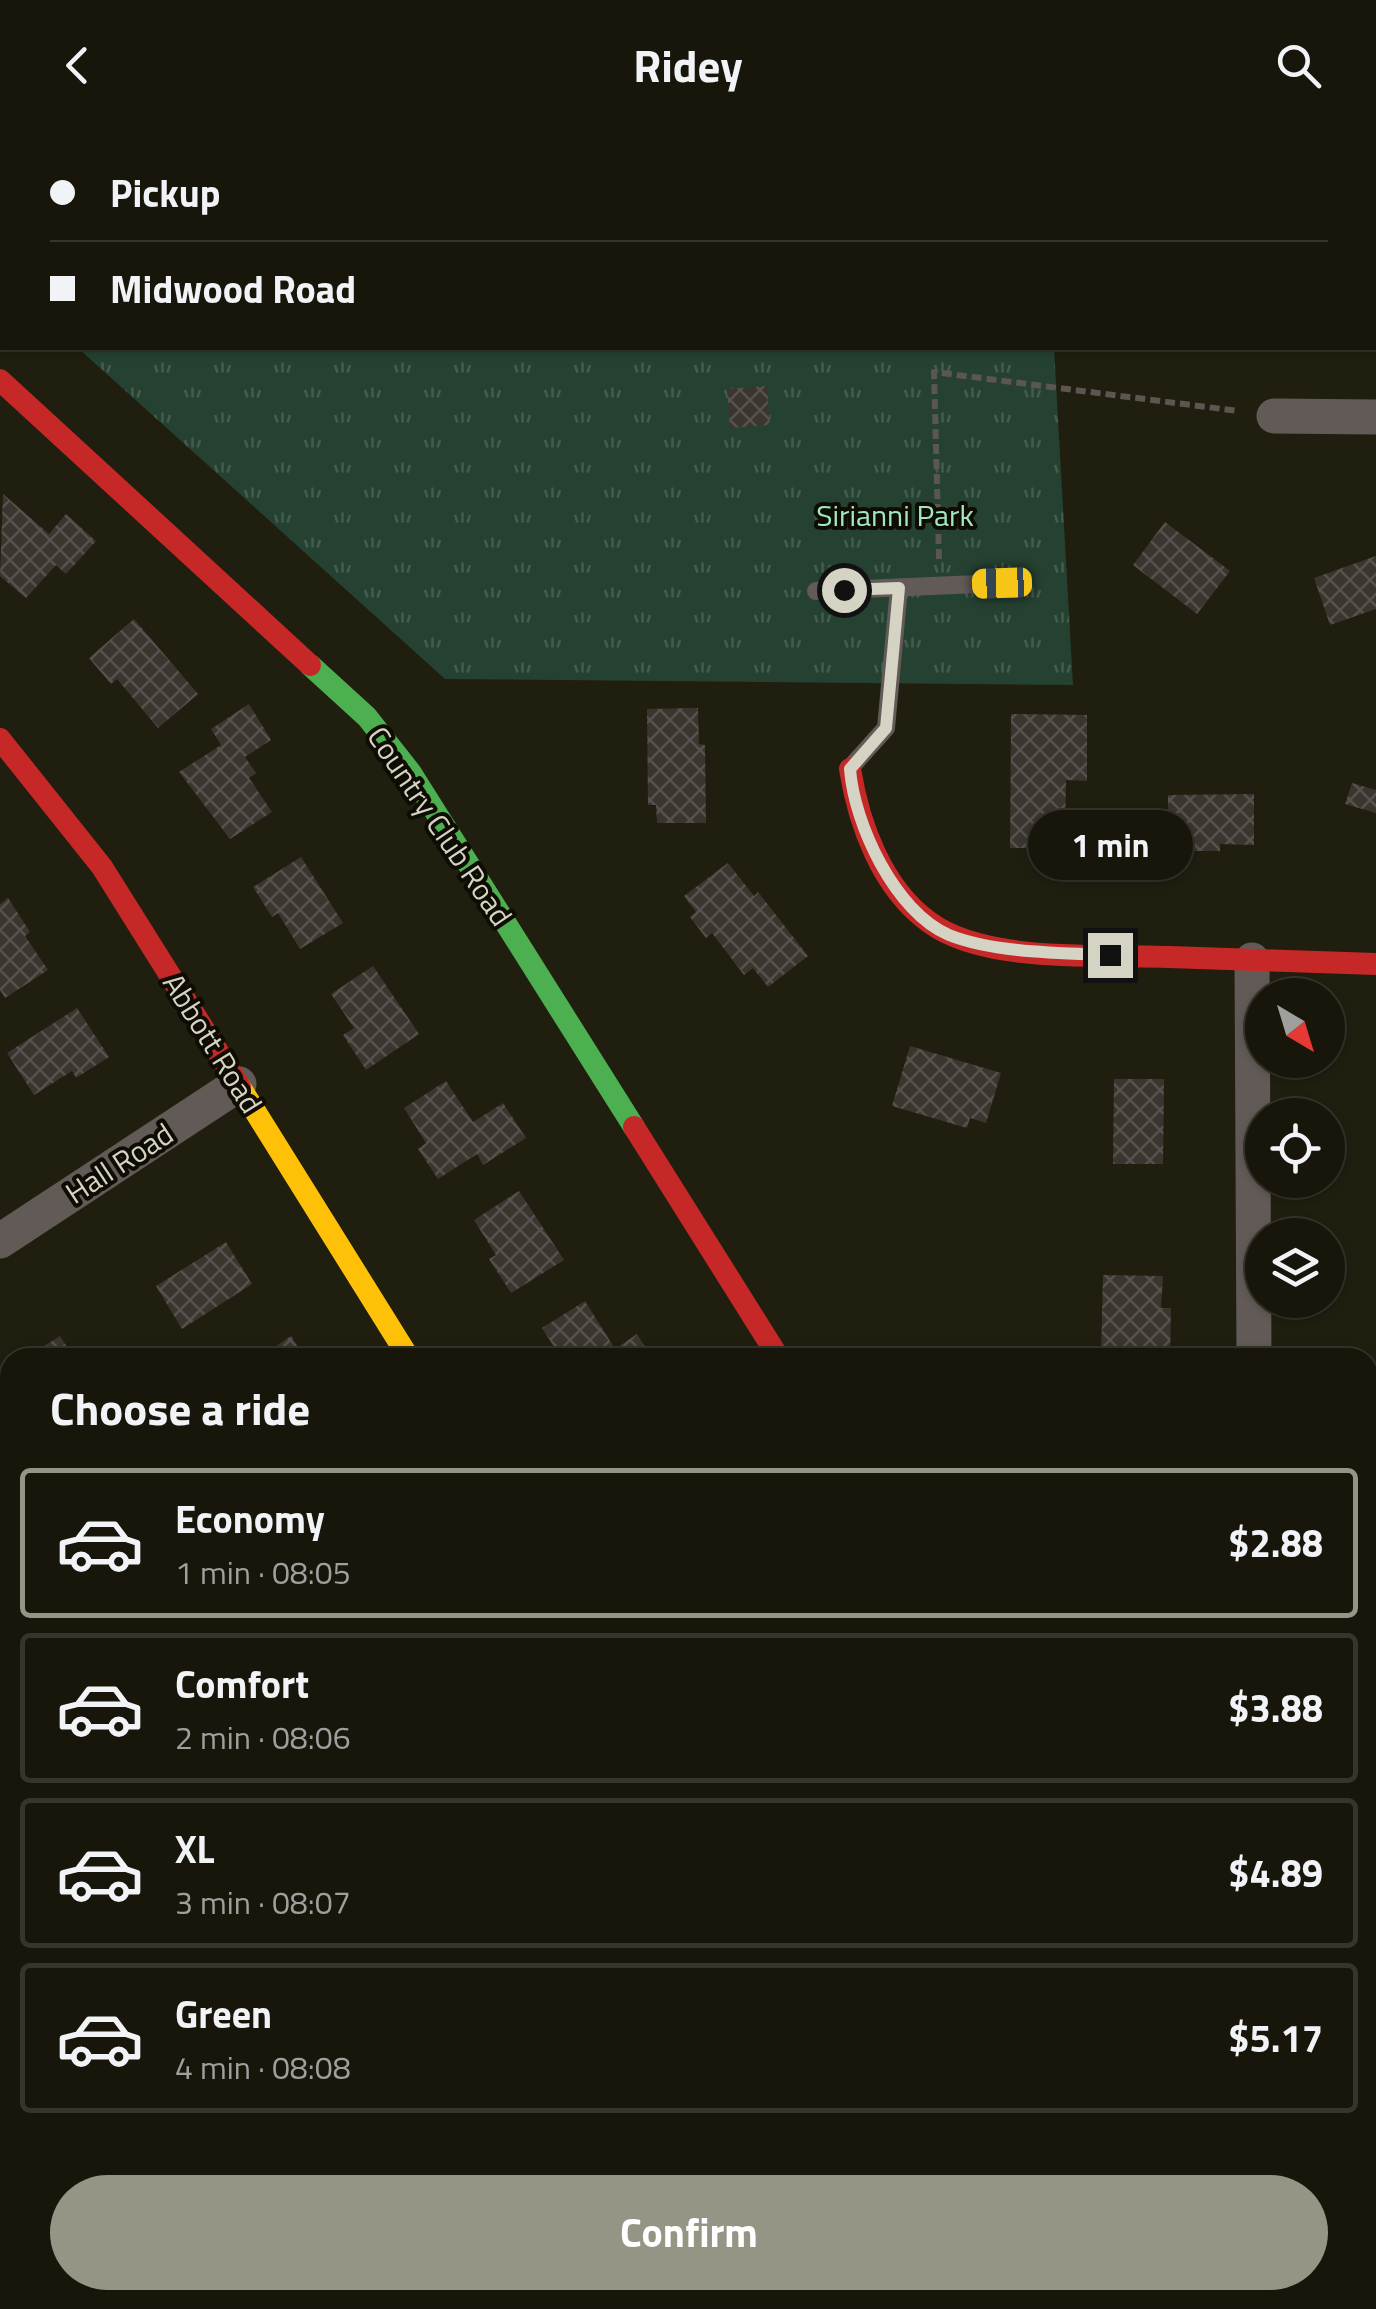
<!DOCTYPE html>
<meta charset="utf-8">
<style>
:root{--surface:#18160b;--page:#252319;--text:#f1f3f6;--muted:#9f9f9d;--line:#36352c;--accent:#969484}
body{margin:0;font-family:"Titillium Web",sans-serif;background:var(--page);color:var(--text);height:100vh;display:flex;flex-direction:column;font-size:38px;white-space:nowrap}
*{box-sizing:border-box;margin:0}
p{font-size:32px;color:var(--muted)}
.icon{flex:none;width:55px;height:55px;fill:none;stroke:currentColor;stroke-width:2;stroke-linecap:round;stroke-linejoin:round}
.map{position:relative;flex:1;overflow:hidden}
.panel{position:absolute;left:0px;top:1218px;width:1378px;height:962px;display:flex;flex-direction:column;background:var(--surface);border-radius:30px 30px 0 0;box-shadow:0 2px 8px #0004,0 0 0 2px var(--line)}
.panel>*{flex:none}
.guide{position:absolute;left:0px;top:0px;width:1378px;height:220px;box-shadow:0 2px 8px #0004,0 0 0 2px var(--line);display:grid;align-content:center;height:220px;padding:0 50px;background:var(--surface)}
.needle{width:65px;rotate:142deg}
.fabs{position:absolute;left:1245px;top:848px;display:grid;gap:20px}
.fabs a{display:grid;place-items:center;width:100px;height:100px;border-radius:50%;background:var(--surface);box-shadow:0 2px 8px #0004,0 0 0 2px var(--line);font-size:50px}
.end{position:absolute;width:45px;height:45px;margin:-22px;border:12px solid #d5d3c3;background:#111;box-shadow:0 0 0 5px #111}
.from{border-radius:50%}
.bubble{position:absolute;height:70px;border-radius:35px;background:var(--surface);box-shadow:0 2px 8px #0004,0 0 0 2px var(--line);font-size:32px;font-weight:700;line-height:70px;text-align:center}
.car{position:absolute;width:30px;height:60px;margin:-30px -15px;border-radius:12px;box-shadow:0 0 8px 2px #0007;background:linear-gradient(#f5c518 24%,#345 0 40%,#f5c518 0 76%,#345 0 86%,#f5c518 0)}
.guide b{display:flex;align-items:center;gap:35px;height:95px;font-size:38px}
.guide b+b{border-top:2px solid var(--line)}
.guide i{width:25px;height:25px;background:var(--text)}
ul{padding:0;list-style:none}
li{display:flex;align-items:center;gap:30px;height:150px;margin:0 20px 15px;padding:0 30px;border:5px solid var(--line);border-radius:10px}
li div{flex:1}
li b{display:block;font-size:38px}
li em{font-style:normal;font-weight:700}
li.selected{border-color:var(--accent)}
li>.icon{width:90px;height:90px;stroke-width:1.5}
h2{padding:0 50px;font-size:45px;line-height:120px}
.primary-button{display:flex;gap:20px;margin-top:auto;padding:20px 50px}
.primary-button a{flex:1;height:115px;border-radius:60px;background:var(--accent);color:#fff;font-size:40px;font-weight:700;line-height:115px;text-align:center}
header{display:flex;justify-content:space-between;align-items:center;height:130px;padding:0 50px;background:var(--surface);font-size:45px;font-weight:700}
.map>svg:first-child{display:block}
</style>
<header><svg class="icon" aria-label="back" viewBox="0 0 24 24"><path d="M15 5l-7 7 7 7"/></svg>Ridey<svg class="icon" aria-label="search" viewBox="0 0 24 24"><circle cx="10" cy="10" r="6"/><path d="M15 15l6 6"/></svg></header>
<div class="map">
<svg width="1376" height="2179" viewBox="0 0 1376 2179">
<defs>
<pattern id="park-tufts" width="24" height="20" patternUnits="userSpaceOnUse" patternTransform="scale(2.5)"><rect width="24" height="20" fill="#254131"/><path d="M3 7l-1-3M5 7V3M7 7l1-3M15 17l-1-3M17 17v-4M19 17l1-3" fill="none" stroke="#445c4d"/></pattern>
<pattern id="building-cross-hatch" width="8" height="8" patternUnits="userSpaceOnUse" patternTransform="scale(2.5)"><rect width="8" height="8" fill="#3b3530"/><path d="M0 0l8 8M0 8l8-8" fill="none" stroke="#56514c"/></pattern>
</defs>
<rect width="100%" height="100%" fill="#201e0f"/>
<polygon fill="#254131" points="0,0 1376,0 1376,16 1375,2 2,2 0,34"/>
<polygon fill="url(#park-tufts)" points="78,218 1054,218 1073,555 445,549"/>
<g fill="url(#building-cross-hatch)">
<polygon points="767,256 770,295 730,298 727,259"/>
<polygon points="3,364 49,404 66,384 96,411 66,444 56,435 26,468 0,446"/>
<polygon points="1165,392 1230,441 1197,484 1133,435"/>
<polygon points="1376,426 1376,479 1330,495 1314,448"/>
<polygon points="134,489 198,564 158,598 117,549 111,554 89,528"/>
<polygon points="249,574 271,610 245,627 256,643 249,648 272,682 230,709 179,642 221,615 211,599"/>
<polygon points="698,578 699,614 705,615 706,693 657,693 656,675 648,675 647,579"/>
<polygon points="1011,584 1087,585 1087,651 1066,650 1065,718 1010,718"/>
<polygon points="1352,653 1376,660 1376,683 1345,674"/>
<polygon points="1254,664 1254,715 1220,714 1220,721 1168,721 1168,665"/>
<polygon points="301,727 343,793 300,819 278,783 272,787 253,757"/>
<polygon points="728,733 754,766 758,762 808,826 768,857 753,838 744,845 712,803 706,808 690,787 696,782 684,766"/>
<polygon points="8,768 30,802 25,806 48,840 5,868 0,860 0,774"/>
<polygon points="373,836 419,904 366,940 343,905 354,898 331,864"/>
<polygon points="77,878 109,927 76,948 72,941 34,965 7,923"/>
<polygon points="910,916 1001,943 986,993 970,988 967,998 892,976"/>
<polygon points="1114,949 1164,949 1163,1034 1113,1034"/>
<polygon points="446,951 473,992 503,973 526,1008 483,1035 477,1024 438,1049 418,1019 426,1013 404,978"/>
<polygon points="519,1061 564,1130 511,1163 489,1129 496,1125 474,1090"/>
<polygon points="226,1112 252,1154 182,1199 156,1156"/>
<polygon points="1103,1145 1163,1146 1161,1178 1171,1178 1170,1228 1101,1228"/>
<polygon points="585,1171 615,1219 637,1204 652,1228 561,1228 542,1198"/>
<polygon points="60,1206 74,1228 26,1228"/>
<polygon points="291,1206 305,1228 259,1228"/>
<polygon points="10,1238 10,1298 0,1305 0,1244"/>
<polygon points="10,1355 10,1378 0,1363"/>
<polygon points="0,1710 10,1725 10,1762 0,1769"/>
<polygon points="10,1818 10,1857 0,1841 0,1824"/>
<polygon points="10,1964 10,1989 9,1989 2,1966"/>
<polygon points="10,1989 10,2033 0,2037 0,1992"/>
<polygon points="10,2120 10,2162 5,2164 0,2123"/>
<polygon points="43,2170 127,2170 130,2179 45,2179"/>
</g>
<g fill="none" stroke-linecap="round" stroke-linejoin="round">
<polyline stroke="#5b5650" stroke-width="6" stroke-dasharray="10 5" stroke-linecap="butt" points="939,429 934,242 1238,281"/>
<g stroke="#615a57" stroke-width="18">
<polyline points="816,461 1001,453"/>
<polyline points="850,638 886,598 899,458"/>
</g>
<g stroke="#615a57" stroke-width="35">
<polyline points="1274,286 1376,287"/>
<polyline points="1252,830 1254,1228"/>
<polyline points="0,1111 239,954"/>
<polyline points="0,1565 10,1581"/>
<polyline points="1368,1725 1376,1835"/>
<polyline points="290,2170 303,2179"/>
<polyline points="788,2170 790,2179"/>
<polyline points="1088,2170 1089,2179"/>
</g>
<polyline stroke="#4caf50" stroke-width="22" points="310,535 367,587 411,643 634,997"/>
<polyline stroke="#ffc107" stroke-width="22" points="240,957 409,1228"/>
<g stroke="#c62828" stroke-width="22">
<polyline points="0,250 310,535"/>
<polyline points="0,609 102,737 240,957"/>
<path d="M850,639C859,695 882,758 929,792C985,834 1101,824 1169,827C1238,829 1307,832 1376,834"/>
<polyline points="634,997 779,1228"/>
</g>
</g>
<g fill="none" stroke-linecap="round" stroke-linejoin="round">
<path stroke="#d5d3c3" stroke-width="12" d="M844,460L899,458L886,598L850,639C854,694 895,782 949,805C994,823 1061,823 1110,825"/>
</g>
<g text-anchor="middle" dominant-baseline="central" stroke-width="8" stroke-linejoin="round" paint-order="stroke">
<g font-size="30" fill="#a0e8c1" stroke="#0e0c03">
<text x="895" y="385">Sirianni Park</text>
</g>
<g font-size="30" fill="#d5d3c3" stroke="#0e0c03">
<text transform="translate(440 696) rotate(56)">Country Club Road</text>
<text transform="translate(213 913) rotate(58)">Abbott Road</text>
<text transform="translate(119 1033) rotate(-33)">Hall Road</text>
</g>
</g>
</svg>
<div class="fabs">
<a><svg class="needle" viewBox="-14 -14 28 28"><path d="M0-13l5 13h-10z" fill="#e53935"/><path d="M0 13l5-13h-10z" fill="#9f9f9d"/></svg></a>
<a><svg class="icon" aria-label="locate" viewBox="0 0 24 24"><circle cx="12" cy="12" r="6"/><path d="M12 2v4M12 18v4M2 12h4M18 12h4"/></svg></a>
<a><svg class="icon" aria-label="layers" viewBox="0 0 24 24"><path d="M12 4l9 5-9 5-9-5zM3 14l9 5 9-5"/></svg></a>
</div>
<i class="end from" style="left:844px;top:460px"></i>
<i class="end" style="left:1110px;top:825px"></i>
<div class="bubble" style="left:1028px;top:680px;width:165px">1 min</div>
<i class="car" style="left:1002px;top:453px;rotate:268deg"></i>
<div class="guide">
<b><i class="from"></i>Pickup</b>
<b><i></i>Midwood Road</b>
</div>
<section class="panel">
<h2>Choose a ride</h2>
<ul>
<li class="selected"><svg class="icon" aria-label="car" viewBox="0 0 24 24"><path d="M5 17H2v-5l4-1 3-4h7l3 4 3 1v5h-3M9 17h6M6 11h13"/><circle cx="7" cy="17" r="2"/><circle cx="17" cy="17" r="2"/></svg><div><b>Economy</b><p>1 min · 08:05</p></div><em>$2.88</em></li>
<li><svg class="icon" aria-label="car" viewBox="0 0 24 24"><path d="M5 17H2v-5l4-1 3-4h7l3 4 3 1v5h-3M9 17h6M6 11h13"/><circle cx="7" cy="17" r="2"/><circle cx="17" cy="17" r="2"/></svg><div><b>Comfort</b><p>2 min · 08:06</p></div><em>$3.88</em></li>
<li><svg class="icon" aria-label="car" viewBox="0 0 24 24"><path d="M5 17H2v-5l4-1 3-4h7l3 4 3 1v5h-3M9 17h6M6 11h13"/><circle cx="7" cy="17" r="2"/><circle cx="17" cy="17" r="2"/></svg><div><b>XL</b><p>3 min · 08:07</p></div><em>$4.89</em></li>
<li><svg class="icon" aria-label="car" viewBox="0 0 24 24"><path d="M5 17H2v-5l4-1 3-4h7l3 4 3 1v5h-3M9 17h6M6 11h13"/><circle cx="7" cy="17" r="2"/><circle cx="17" cy="17" r="2"/></svg><div><b>Green</b><p>4 min · 08:08</p></div><em>$5.17</em></li>
</ul>
<div class="primary-button"><a>Confirm</a></div>
</section>
</div>
